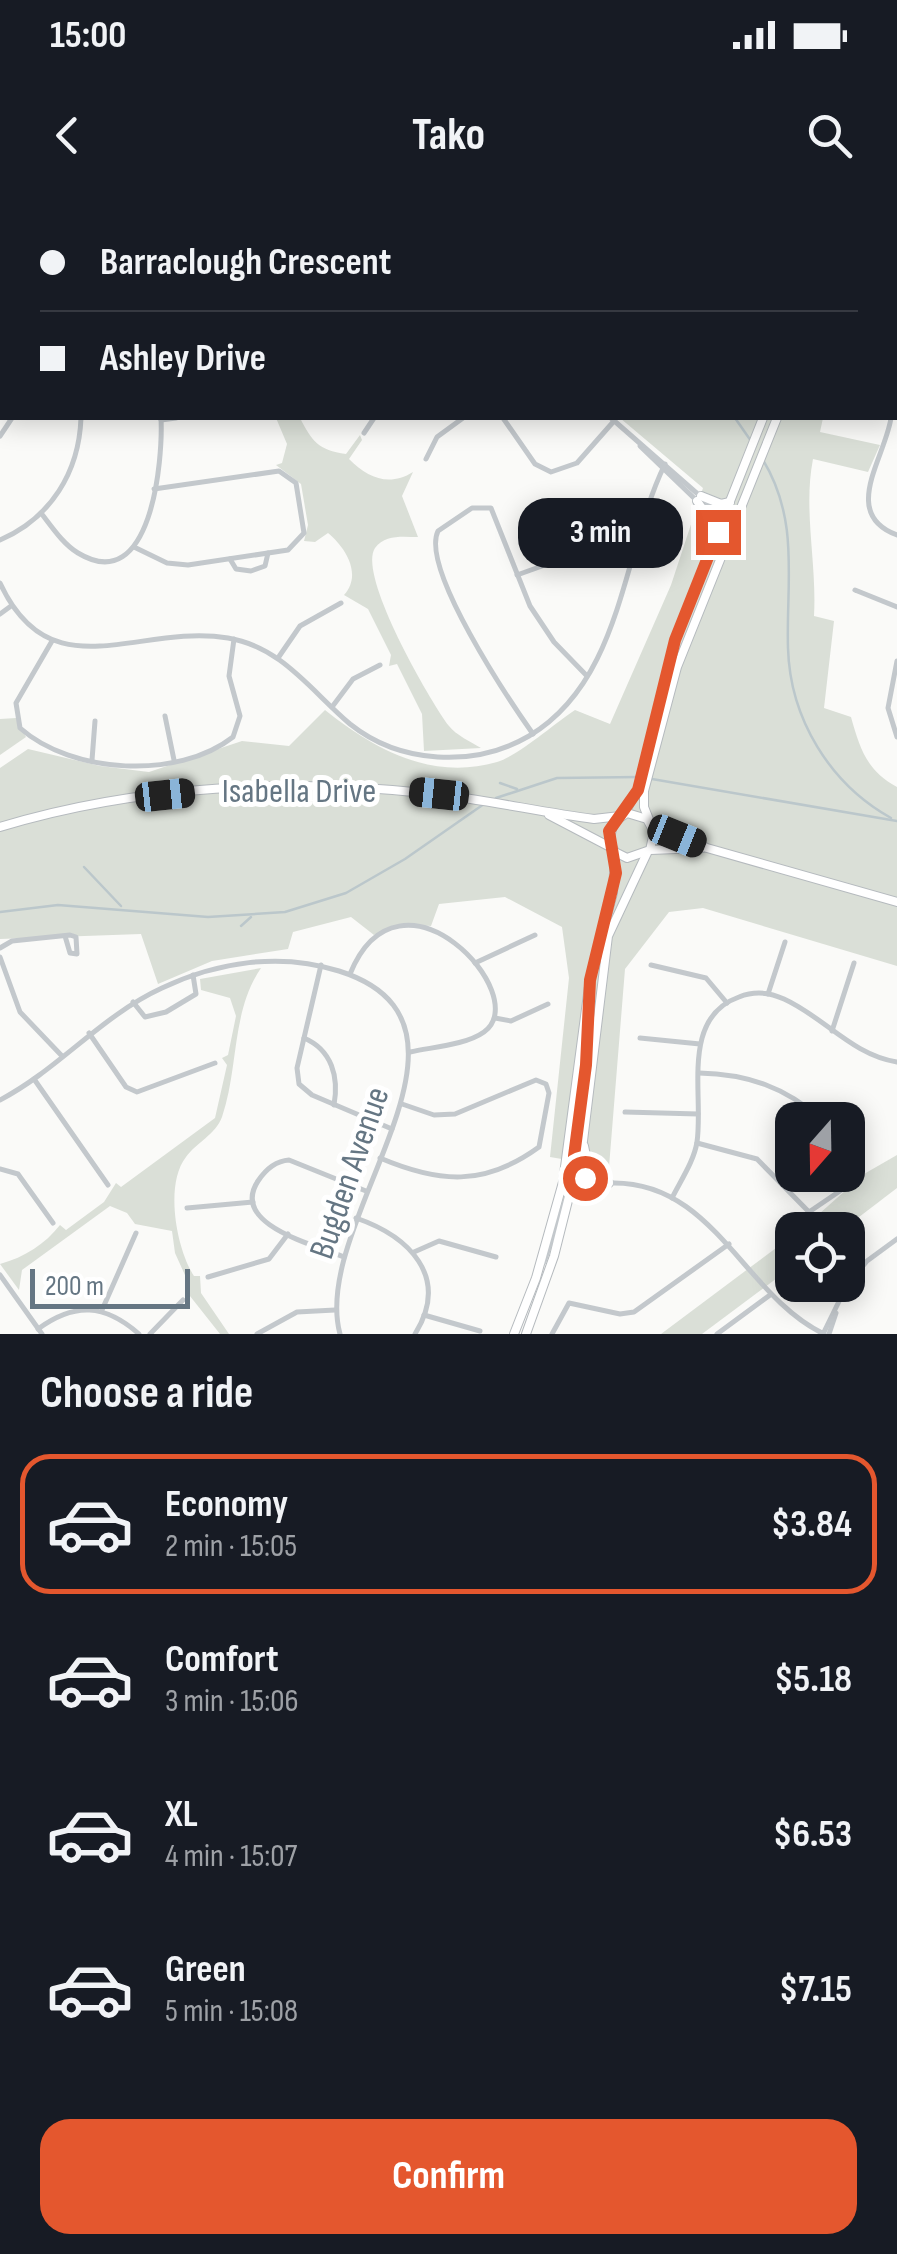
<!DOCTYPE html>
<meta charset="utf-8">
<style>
:root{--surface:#171b24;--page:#20242c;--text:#f1f3f6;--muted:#9ea1a6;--line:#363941;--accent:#e4572e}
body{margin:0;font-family:"Sofia Sans Condensed",sans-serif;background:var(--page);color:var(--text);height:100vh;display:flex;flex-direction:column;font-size:38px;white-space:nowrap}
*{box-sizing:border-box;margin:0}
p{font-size:32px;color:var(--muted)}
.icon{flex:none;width:55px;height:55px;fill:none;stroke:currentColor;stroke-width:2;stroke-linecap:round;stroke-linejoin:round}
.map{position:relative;height:1134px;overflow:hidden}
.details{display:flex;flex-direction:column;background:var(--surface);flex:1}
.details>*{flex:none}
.top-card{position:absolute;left:0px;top:0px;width:898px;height:220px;box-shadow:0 5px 25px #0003;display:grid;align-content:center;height:220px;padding:0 40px;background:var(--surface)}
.needle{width:65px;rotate:200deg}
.tools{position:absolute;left:775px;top:902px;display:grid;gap:20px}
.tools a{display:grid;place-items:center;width:90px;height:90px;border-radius:20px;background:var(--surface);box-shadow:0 5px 25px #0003;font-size:50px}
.scale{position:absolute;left:30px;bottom:25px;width:160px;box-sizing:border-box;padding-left:10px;border:5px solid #657683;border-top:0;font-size:28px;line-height:35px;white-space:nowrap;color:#657683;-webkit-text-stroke:8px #fff;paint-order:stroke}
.end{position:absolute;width:45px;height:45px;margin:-22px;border:12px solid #e4572e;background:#fff;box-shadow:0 0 0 5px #fff}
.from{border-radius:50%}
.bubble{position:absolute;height:70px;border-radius:30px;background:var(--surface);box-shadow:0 5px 25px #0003;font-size:32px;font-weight:700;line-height:70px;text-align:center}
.car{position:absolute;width:30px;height:60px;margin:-30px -15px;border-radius:12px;box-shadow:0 0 8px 2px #0007;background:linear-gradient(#222 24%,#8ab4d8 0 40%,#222 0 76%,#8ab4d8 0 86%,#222 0)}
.top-card b{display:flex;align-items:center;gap:35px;height:95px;font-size:38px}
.top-card b+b{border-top:2px solid var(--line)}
.top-card i{width:25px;height:25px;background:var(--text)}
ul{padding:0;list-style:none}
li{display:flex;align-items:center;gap:30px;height:140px;margin:0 20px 15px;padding:0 20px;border:5px solid transparent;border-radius:30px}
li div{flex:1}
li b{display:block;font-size:38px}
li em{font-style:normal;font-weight:700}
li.selected{border-color:var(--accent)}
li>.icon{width:90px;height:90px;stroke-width:1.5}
h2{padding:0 40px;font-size:45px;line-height:120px}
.button{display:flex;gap:20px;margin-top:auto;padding:20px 40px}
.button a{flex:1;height:115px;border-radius:30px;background:var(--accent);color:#fff;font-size:40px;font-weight:700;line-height:115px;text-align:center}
.status{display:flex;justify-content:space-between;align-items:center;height:70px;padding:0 50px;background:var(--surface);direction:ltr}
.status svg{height:28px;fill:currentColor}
header{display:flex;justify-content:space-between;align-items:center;height:130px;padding:0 40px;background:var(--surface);font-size:45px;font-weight:700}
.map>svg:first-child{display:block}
</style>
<div class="status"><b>15:00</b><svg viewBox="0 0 49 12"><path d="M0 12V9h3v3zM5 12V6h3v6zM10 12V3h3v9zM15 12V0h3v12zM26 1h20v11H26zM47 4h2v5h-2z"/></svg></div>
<header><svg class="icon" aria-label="back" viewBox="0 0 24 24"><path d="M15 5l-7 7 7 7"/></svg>Tako<svg class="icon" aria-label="search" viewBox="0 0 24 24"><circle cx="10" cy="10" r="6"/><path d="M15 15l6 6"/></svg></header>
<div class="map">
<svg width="897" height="1134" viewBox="0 0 897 1134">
<rect width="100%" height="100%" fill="#fafaf8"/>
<g fill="#dadfd7">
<path d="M276,218H300C312,241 318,250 346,254L360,235L362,240L349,259C368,278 389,287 413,272L402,296L418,337C403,337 385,334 375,348C357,375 430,501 449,526C456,535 471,542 481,548L424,551L422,514L397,464L389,466L391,455L368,409L344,395C362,375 347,349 328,333L315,342L304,341L308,325L301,284L276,265L282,263L287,244Z"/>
<path d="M620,218H823L820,232L880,245L868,272L813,259C803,310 817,363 814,416L834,421L824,508L851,517C860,549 867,571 897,587V766L703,708L669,712L625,769L609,967L550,957L569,778L562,727L505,697L439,704L431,726L402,724L374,735L351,717L293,732L288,749L212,761L158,784L141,734L0,739V568L28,549L100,566L149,572L242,541L289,546L325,510C374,549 431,581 497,562C518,556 555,523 575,510L610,524L671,385L703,288Z"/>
<polygon points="16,518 26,537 0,555 0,519"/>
<path d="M261,768C231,812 239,867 222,917C216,934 196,943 186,957C164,985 177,1050 194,1076H200L201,1093L229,1134H220L186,1091L189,1084L175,1053L172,1031L135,1024L127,1013L110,1006L22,1070L19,1090L0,1064C25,1057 45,1044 60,1025L66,1030L104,1002L116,983L121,987L215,918L227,865L222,858L228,855L236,816L230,798L201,790L200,779Z"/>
<polygon points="897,955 897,988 842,1030 801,1030 864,974"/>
<polygon points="792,1036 792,1067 702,1134 661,1134"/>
</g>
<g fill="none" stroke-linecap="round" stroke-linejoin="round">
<g stroke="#bbc7cb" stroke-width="2.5">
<polyline points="577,0 578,2"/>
<polyline points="735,218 751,241"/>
<path d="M763,260C800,321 786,382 788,448C790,519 830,584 891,618"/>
<polyline points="652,579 897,621"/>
<polyline points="500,583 517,589"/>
<polyline points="496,598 557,578 639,577"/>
<polyline points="84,667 121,706"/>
<polyline points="0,712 58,705 208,717 285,712 346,693 405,659 484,604"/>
<polyline points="241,726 251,717"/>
</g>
<defs>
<g id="major">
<polyline points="796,0 796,2"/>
<polyline points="814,2 815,0"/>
<polyline points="701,296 721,304 730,302"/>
<polyline points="697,301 709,318 708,347"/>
<polyline points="624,614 638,589 675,440 763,218"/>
<polyline points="549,615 612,648"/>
<polyline points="650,622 644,607 644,591 677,467 777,218"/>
<polyline points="653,626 707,648 897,702"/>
<path d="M0,627C138,585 292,578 434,594C488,600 540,612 594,619L620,616"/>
<polyline points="650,650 654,632 647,619 627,613 614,622 609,641 615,652 627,658 650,650 702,648"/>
<polyline points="584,946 589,970 601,977"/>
<polyline points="573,994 582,984 609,983"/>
<polyline points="514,1134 536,1078 563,982 590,779 613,693 615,652"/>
<polyline points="526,1134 554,1056 583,941 608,736 647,653"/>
</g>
</defs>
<use href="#major" stroke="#b5babe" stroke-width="10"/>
<g stroke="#c3c8cc" stroke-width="5">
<polyline points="359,0 365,2"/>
<polyline points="490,0 491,2"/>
<polyline points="101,2 102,2"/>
<polyline points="269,2 273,0"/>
<polyline points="895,48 897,49"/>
<polyline points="0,50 2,54"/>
<polyline points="895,179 897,158"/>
<polyline points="0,191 2,195"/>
<polyline points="503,218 535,264 551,272 577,263 614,221"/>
<polyline points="611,218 724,317 724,342"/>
<path d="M891,218C885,258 840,314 897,335"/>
<polyline points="161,220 176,218"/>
<polyline points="364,233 374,218"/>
<polyline points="0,236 12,218"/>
<polyline points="640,246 696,300"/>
<polyline points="426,259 437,237 463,218"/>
<polyline points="705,307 722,322 736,314"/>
<path d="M41,313C52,327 63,344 78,353C152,398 163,259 161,218"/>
<path d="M0,340C51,318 79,272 81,218"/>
<polyline points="134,347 167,363 188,365 288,350 304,333 296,283 279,271 154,289"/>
<polyline points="230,359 236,369 251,371 265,366 268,353"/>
<polyline points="517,375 556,361"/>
<path d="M0,383C51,493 137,423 228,438C282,447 311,491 350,524C400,564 474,568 529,536C623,480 622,352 665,264"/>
<polyline points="855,390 897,407"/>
<polyline points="0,414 11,406"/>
<path d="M52,441L16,503L20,528C72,574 178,580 233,537L240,516L229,476L234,439"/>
<polyline points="278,458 300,426 341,403"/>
<polyline points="897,461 888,508 897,537"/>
<polyline points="332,507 353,479 380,465"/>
<polyline points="165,516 174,560"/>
<path d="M533,534C509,500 420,368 438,331L472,308H491L530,406L554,442L587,476"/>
<polyline points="92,560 95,521"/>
<polyline points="0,748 12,741 70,735 76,737 77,754 70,753 65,736"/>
<polyline points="0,757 20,812 62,856"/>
<polyline points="475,763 535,735"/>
<polyline points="321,765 297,868 299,884 312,895 392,929"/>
<polyline points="651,765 706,778 727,803"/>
<path d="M350,774C400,651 535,796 484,832C466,845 432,847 410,852"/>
<polyline points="768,794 785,742"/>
<polyline points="133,802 145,817 166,812 196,794 193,775"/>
<polyline points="495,818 511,821 548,804"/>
<polyline points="832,831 854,763"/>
<polyline points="89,833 126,887 137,892 215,863"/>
<path d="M304,838C332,850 339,877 334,905"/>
<polyline points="640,838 700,844"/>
<path d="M699,873C747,874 786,887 822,920"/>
<polyline points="34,879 108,985"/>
<path d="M0,900C59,869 101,816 162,788C217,762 280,752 339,771C509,825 309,1021 340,1134"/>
<polyline points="625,912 698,914"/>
<polyline points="697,943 757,959 809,1012 859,978 859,968 848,952"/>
<path d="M380,958C439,983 484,987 539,947L549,893L546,884L536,880L455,914L434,915L402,904"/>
<polyline points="574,966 586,865 584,846"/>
<polyline points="0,969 18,974 53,1023"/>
<polyline points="576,974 598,980"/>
<path d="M609,983C713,979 743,1095 824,1134"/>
<path d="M672,998C681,980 694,961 697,942C704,895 680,818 739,797C754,791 769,792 784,799C824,817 852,855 897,862"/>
<polyline points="187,1008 253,1002"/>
<path d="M356,1018C408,1036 451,1076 415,1134"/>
<polyline points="414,1052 439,1041 496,1057"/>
<path d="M344,1057C316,1045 229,1025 258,981C266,969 275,961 289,960L366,991"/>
<polyline points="544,1062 574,975"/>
<polyline points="0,1075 42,1134"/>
<polyline points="208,1077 269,1059 288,1034"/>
<polyline points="848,1084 867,1061 897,1039"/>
<polyline points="102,1110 136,1033"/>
<polyline points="424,1115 480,1131"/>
<path d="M38,1129C75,1102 105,1104 139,1134"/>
<polyline points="150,1134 183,1100"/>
<polyline points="257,1134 297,1112 335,1110"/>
<polyline points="552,1134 569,1103 620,1114 634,1112 729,1044"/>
<polyline points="717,1134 770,1095"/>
<polyline points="823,1134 847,1085"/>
<polyline points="829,1134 836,1113"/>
</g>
<use href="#major" stroke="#fff" stroke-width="8"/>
</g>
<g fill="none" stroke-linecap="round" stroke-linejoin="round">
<polyline stroke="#e4572e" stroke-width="12" points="585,978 576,974 574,956 586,865 590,780 616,673 609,631 638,590 675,440 718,332"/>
</g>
<g text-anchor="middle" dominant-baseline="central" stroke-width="10" stroke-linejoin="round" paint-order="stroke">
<g font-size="35" fill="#657683" stroke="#fff">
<text x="299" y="591">Isabella Drive</text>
<text transform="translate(350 973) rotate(-71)">Bugden Avenue</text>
</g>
</g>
</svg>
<div class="tools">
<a><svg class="needle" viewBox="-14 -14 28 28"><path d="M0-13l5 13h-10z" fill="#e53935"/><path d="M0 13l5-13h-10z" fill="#9ea1a6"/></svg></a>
<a><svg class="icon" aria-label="locate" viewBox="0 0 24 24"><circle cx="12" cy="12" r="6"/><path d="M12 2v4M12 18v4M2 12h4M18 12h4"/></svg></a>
</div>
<div class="scale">200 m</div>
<i class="end from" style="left:585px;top:978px"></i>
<i class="end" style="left:718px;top:332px"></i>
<div class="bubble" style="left:518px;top:298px;width:165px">3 min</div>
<i class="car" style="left:439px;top:594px;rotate:276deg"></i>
<i class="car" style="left:165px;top:595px;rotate:84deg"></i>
<i class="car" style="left:677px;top:636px;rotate:112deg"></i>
<div class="top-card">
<b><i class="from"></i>Barraclough Crescent</b>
<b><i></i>Ashley Drive</b>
</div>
</div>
<section class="details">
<h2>Choose a ride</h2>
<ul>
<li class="selected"><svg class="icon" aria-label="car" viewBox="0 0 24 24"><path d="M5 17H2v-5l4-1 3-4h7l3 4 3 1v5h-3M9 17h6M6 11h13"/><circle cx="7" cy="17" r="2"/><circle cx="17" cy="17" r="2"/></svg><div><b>Economy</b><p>2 min · 15:05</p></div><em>$3.84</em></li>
<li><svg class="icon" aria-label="car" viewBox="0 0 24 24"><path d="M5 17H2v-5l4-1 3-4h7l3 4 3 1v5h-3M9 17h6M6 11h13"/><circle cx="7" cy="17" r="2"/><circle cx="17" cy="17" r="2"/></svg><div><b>Comfort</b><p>3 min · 15:06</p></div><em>$5.18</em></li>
<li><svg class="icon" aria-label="car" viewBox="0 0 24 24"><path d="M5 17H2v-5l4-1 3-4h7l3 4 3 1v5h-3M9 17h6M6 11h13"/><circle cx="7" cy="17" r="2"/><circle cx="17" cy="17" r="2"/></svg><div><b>XL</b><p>4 min · 15:07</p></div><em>$6.53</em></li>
<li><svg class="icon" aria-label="car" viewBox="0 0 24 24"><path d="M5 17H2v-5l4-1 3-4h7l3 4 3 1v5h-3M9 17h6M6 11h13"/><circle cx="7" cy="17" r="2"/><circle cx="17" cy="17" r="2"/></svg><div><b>Green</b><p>5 min · 15:08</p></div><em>$7.15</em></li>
</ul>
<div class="button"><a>Confirm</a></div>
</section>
